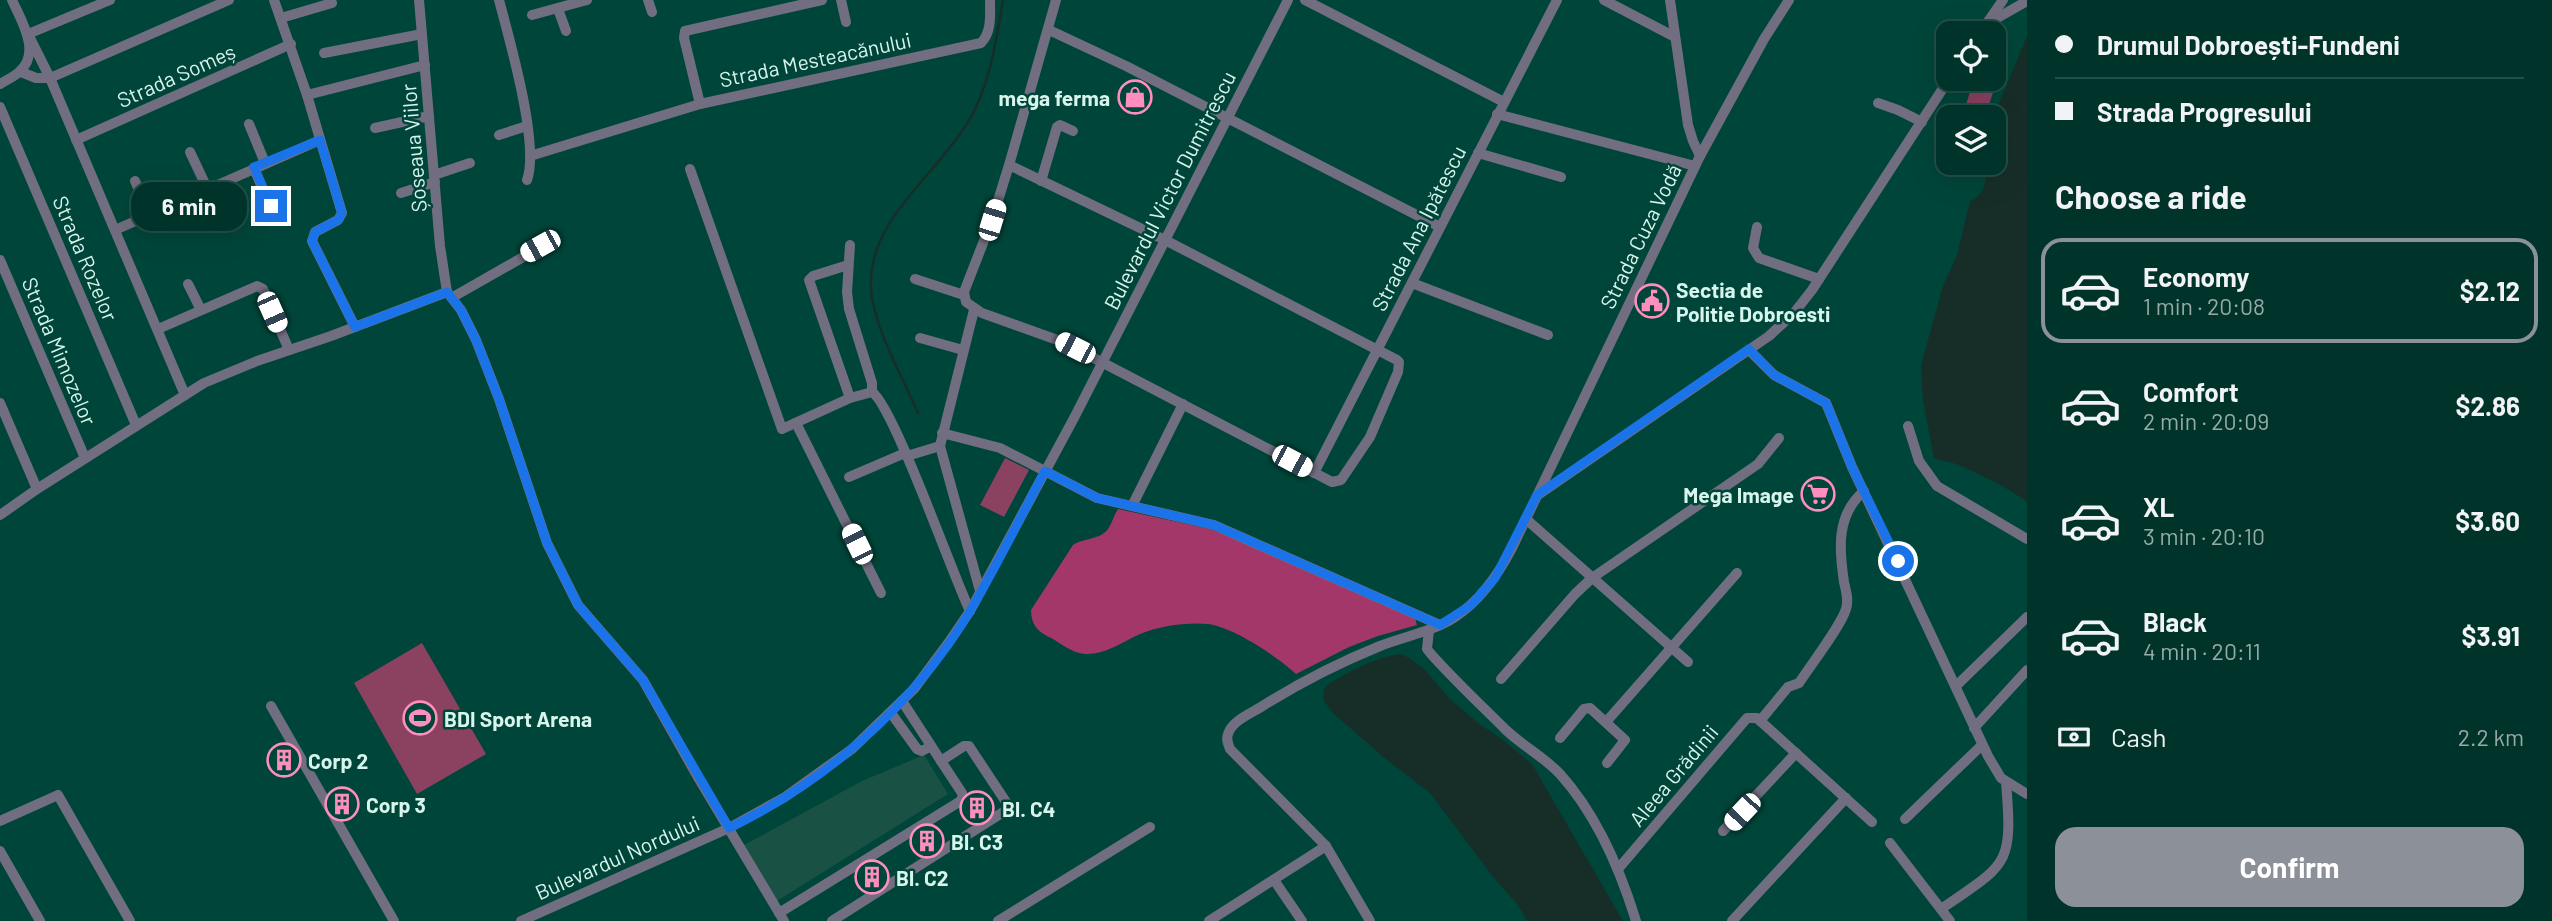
<!DOCTYPE html>
<meta charset="utf-8">
<style>
:root{--surface:#00342b;--page:#0a3c33;--text:#f1f3f6;--muted:#95aaa9;--line:#224f47;--accent:#8c9099}
body{margin:0;font-family:Barlow,sans-serif;background:var(--page);color:var(--text);height:100vh;display:flex;flex-direction:column;font-size:26px;white-space:nowrap}
*{box-sizing:border-box;margin:0}
p{font-size:23px;color:var(--muted)}
.icon{flex:none;width:38px;height:38px;fill:none;stroke:currentColor;stroke-width:2;stroke-linecap:round;stroke-linejoin:round}
.map{position:relative;flex:1;overflow:hidden}
.sheet{display:flex;flex-direction:column;background:var(--surface);width:525px}
.sheet>*{flex:none}
.top-card{display:grid;align-content:center;height:154px;padding:0 28px;background:var(--surface)}
.tools{position:absolute;left:1936px;top:21px;display:grid;gap:14px}
.tools a{display:grid;place-items:center;width:70px;height:70px;border-radius:14px;background:var(--surface);box-shadow:0 7px 28px #0002,0 0 0 2px var(--line);font-size:35px}
.end{position:absolute;width:32px;height:32px;margin:-16px;border:9px solid #1a73e8;background:#fff;box-shadow:0 0 0 4px #fff}
.from{border-radius:50%}
.bubble{position:absolute;height:49px;border-radius:21px;background:var(--surface);box-shadow:0 7px 28px #0002,0 0 0 2px var(--line);font-size:23px;font-weight:700;line-height:49px;text-align:center}
.car{position:absolute;width:21px;height:42px;margin:-21px -10px;border-radius:9px;box-shadow:0 0 5px 2px #0007;background:linear-gradient(#fff 24%,#345 0 40%,#fff 0 76%,#345 0 86%,#fff 0)}
.top-card b{display:flex;align-items:center;gap:24px;height:66px;font-size:26px}
.top-card b+b{border-top:2px solid var(--line)}
.top-card i{width:18px;height:18px;background:var(--text)}
ul{padding:0;list-style:none}
li{display:flex;align-items:center;gap:21px;height:105px;margin:0 14px 10px;padding:0 14px;border:4px solid transparent;border-radius:21px}
li div{flex:1}
li b{display:block;font-size:26px}
li em{font-style:normal;font-weight:700}
li.on{border-color:var(--accent)}
li>.icon{width:63px;height:63px;stroke-width:1.5}
h2{padding:0 28px;font-size:32px;line-height:84px}
.pay{display:flex;align-items:center;gap:18px;height:77px;padding:0 28px;font-size:26px}
.pay p{margin-inline-start:auto}
.action{display:flex;gap:14px;margin-top:auto;padding:14px 28px}
.action a{flex:1;height:80px;border-radius:21px;background:var(--accent);color:#fff;font-size:28px;font-weight:700;line-height:80px;text-align:center}
main{display:flex;flex:1;min-height:0}
.map>svg:first-child{display:block}
</style>
<main>
<div class="map">
<svg width="2027" height="921" viewBox="0 0 2027 921">
<rect width="100%" height="100%" fill="#004539"/>
<polygon fill="#1a5145" points="924,755 948,794 777,901 744,845 862,781"/>
<g fill="#8b4160">
<polygon points="1993,69 2000,71 1985,117 1964,111 1974,79 1993,79"/>
<polygon points="1005,458 1029,470 1004,517 980,505"/>
<polygon points="422,643 486,754 417,794 354,683"/>
</g>
<path fill="#a43769" d="M1118,509L1210,529L1236,539L1415,618L1417,625L1378,636L1349,647L1296,674C1278,657 1233,627 1208,624C1187,622 1159,626 1140,634C1122,642 1105,655 1085,654C1072,653 1062,644 1051,638C1038,632 1031,625 1031,610L1073,545C1083,538 1100,540 1108,529C1112,523 1114,515 1118,509Z"/>
<g fill="#172e28">
<path d="M2027,36V502C2004,485 1981,475 1956,464C1948,461 1941,462 1934,458L1923,401L1921,365L1943,286L1957,255L1970,201C1987,195 1985,178 1988,163H1993L1995,113Z"/>
<path d="M1400,654L1411,659L1425,670L1450,699L1478,723L1503,740L1532,764L1623,921H1527L1518,905L1494,878L1430,793L1382,756L1333,713L1324,701L1323,691L1327,685C1350,671 1373,658 1400,654Z"/>
</g>
<g fill="none" stroke-linecap="round" stroke-linejoin="round">
<path stroke="#172e28" stroke-width="2.5" d="M918,413C902,376 874,328 871,289C867,220 936,176 968,122C990,86 996,41 1003,0"/>
<g stroke="#726e81" stroke-width="10">
<polyline points="274,0 307,95 342,213 338,220 315,232 312,241 355,327"/>
<polyline points="419,0 440,246 447,292"/>
<path d="M499,0C509,38 540,145 527,180"/>
<polyline points="648,0 652,12"/>
<polyline points="841,0 846,22"/>
<polyline points="1305,0 1504,102"/>
<polyline points="1604,0 1675,37"/>
<polyline points="1670,0 1688,125 1693,141 1700,156"/>
<polyline points="558,9 566,31"/>
<polyline points="532,15 587,0"/>
<polyline points="281,18 332,3"/>
<polyline points="1985,25 2027,1"/>
<polyline points="1049,30 1126,66 1440,227"/>
<polyline points="1980,33 2003,0"/>
<polyline points="28,34 50,78 185,395"/>
<polyline points="28,34 110,0"/>
<polyline points="324,53 422,34"/>
<polyline points="21,72 36,78 50,78 229,0"/>
<path d="M0,84C6,80 14,77 19,72C42,53 21,20 12,0"/>
<polyline points="307,95 425,65"/>
<polyline points="1878,103 1898,110 1922,122"/>
<polyline points="700,104 684,38 685,31 822,0"/>
<polyline points="0,107 136,425"/>
<polyline points="1497,114 1695,166"/>
<polyline points="249,124 265,163"/>
<polyline points="375,128 429,116"/>
<polyline points="499,135 527,126"/>
<polyline points="76,140 291,44"/>
<polyline points="190,152 207,188"/>
<polyline points="1478,153 1561,177"/>
<path d="M530,156L700,104L981,43C992,32 990,15 990,0"/>
<polyline points="1009,165 1165,240 1397,360 1399,362 1398,372 1370,437 1341,480 1332,482 1063,342 982,313 966,302 964,292 992,220 1009,165 1056,0"/>
<polyline points="254,168 270,207"/>
<polyline points="690,169 782,429 850,398 872,392"/>
<polyline points="434,175 470,163"/>
<polyline points="135,181 150,214"/>
<polyline points="1041,181 1057,127 1060,125 1073,131"/>
<polyline points="197,193 214,228"/>
<polyline points="401,193 435,182"/>
<polyline points="1757,227 1753,248 1759,258 1819,279"/>
<polyline points="115,230 320,140"/>
<path d="M850,245L847,292L849,309L872,383V392C893,405 953,576 970,611"/>
<polyline points="0,260 85,458"/>
<polyline points="848,265 813,276 809,280 850,398"/>
<polyline points="915,279 964,295"/>
<polyline points="1412,283 1548,335"/>
<polyline points="188,284 201,310"/>
<polyline points="447,292 461,310 476,340 499,399 547,543 578,605 643,680 699,779 784,921"/>
<polyline points="453,297 553,240"/>
<polyline points="974,310 940,446 980,591"/>
<polyline points="158,329 257,286 263,289 289,350"/>
<polyline points="920,338 963,350"/>
<polyline points="1749,350 1774,375 1826,403 1852,467 1988,756 2001,778 2027,794"/>
<polyline points="0,403 37,489"/>
<polyline points="796,423 881,593"/>
<polyline points="1908,426 1919,461 1937,486 2027,539"/>
<polyline points="942,433 1000,448 1097,498 1214,525 1440,625"/>
<polyline points="907,456 940,446"/>
<polyline points="1314,473 1557,0"/>
<polyline points="849,477 905,453"/>
<polyline points="1538,495 1769,336 1794,313 1812,290 1949,79"/>
<polyline points="1132,506 1183,404"/>
<polyline points="0,515 37,489 204,383 257,361 331,336 447,292"/>
<polyline points="1526,519 1688,662"/>
<path d="M1429,630L1427,649L1431,654C1455,681 1481,705 1506,730C1523,746 1544,757 1560,774C1597,815 1620,869 1636,921"/>
<polyline points="1501,679 1575,594 1592,578 1758,464 1779,438"/>
<polyline points="1956,686 2027,617"/>
<polyline points="902,701 941,761"/>
<polyline points="271,706 394,921"/>
<polyline points="891,713 917,749 922,751 931,746"/>
<path d="M1760,721L1788,687L1799,683C1810,666 1841,626 1846,609C1849,600 1846,591 1844,582C1839,549 1836,515 1864,491"/>
<polyline points="1606,722 1737,573"/>
<polyline points="1974,728 2027,670"/>
<polyline points="1560,738 1584,709 1590,708 1625,740 1607,763"/>
<polyline points="1905,819 1982,745"/>
<polyline points="0,821 58,795 130,921"/>
<polyline points="1723,831 1796,753"/>
<polyline points="1890,843 1950,921"/>
<polyline points="0,851 40,921"/>
<polyline points="1618,869 1747,718 1757,718 1872,822"/>
<polyline points="1274,880 1302,921"/>
<path d="M1941,909C2008,863 2013,866 2006,782"/>
<polyline points="779,913 959,802 963,798 962,793 941,761 964,746 969,746 1008,805 1008,809 832,921"/>
<polyline points="521,921 729,828 785,797 852,749 914,689 949,642 970,611 1074,418 1288,0"/>
<polyline points="998,921 1150,827"/>
<polyline points="1209,921 1326,846"/>
<path d="M1370,921L1326,846L1230,749C1228,744 1226,739 1228,734C1232,721 1250,714 1261,707C1299,683 1338,663 1380,646C1405,636 1432,632 1455,617C1481,600 1498,575 1512,548L1700,156L1764,39L1789,0"/>
<polyline points="1732,921 1846,798"/>
</g>
</g>
<g fill="none" stroke-linecap="round" stroke-linejoin="round">
<path stroke="#1a73e8" stroke-width="9" d="M271,206L254,167L320,140L342,213L338,220L315,232L312,241L355,327L447,292L461,310L476,340L499,399L547,543L578,605L643,680L729,828C827,781 912,706 969,613C996,567 1020,518 1045,471L1097,498L1214,525L1440,625L1471,605L1495,578L1537,495L1749,349L1774,375L1826,403L1852,467L1898,561"/>
</g>
<defs>
<symbol id="shop-ring" viewBox="-11 -11 22 22"><circle r="9.5" fill="#004539" stroke="#fe8ebb" stroke-width="1.5"/><path d="M-5-2.5h2.3a2.7 3.5 0 0 1 5.4 0H5L5.5 6h-11ZM-1.5-2.5h3a1.5 2.3 0 0 0-3 0Z" fill="#fe8ebb"/></symbol>
<symbol id="civic-ring" viewBox="-11 -11 22 22"><circle r="9.5" fill="#004539" stroke="#fe8ebb" stroke-width="1.5"/><path d="M-.6-6.5H3V-4.5H.6V-3L4-1V1h2V6H-6V1h2V-1L-.6-3ZM-1.2 2.5V6h2.4V2.5Z" fill="#fe8ebb"/></symbol>
<symbol id="supermarket-ring" viewBox="-11 -11 22 22"><circle r="9.5" fill="#004539" stroke="#fe8ebb" stroke-width="1.5"/><path d="M-6-5.5h2.5l.6 2H6L4.5 2H-2.5L-4.4-4H-6ZM-1.5 3.2a1.3 1.3 0 1 0 .1 0ZM3 3.2a1.3 1.3 0 1 0 .1 0Z" fill="#fe8ebb"/></symbol>
<symbol id="stadium-ring" viewBox="-11 -11 22 22"><circle r="9.5" fill="#004539" stroke="#fe8ebb" stroke-width="1.5"/><path d="M0-5a6.5 5 0 1 0 0 10a6.5 5 0 1 0 0-10ZM-3.5-1.8h7v3.6h-7Z" fill="#fe8ebb"/></symbol>
<symbol id="building-ring" viewBox="-11 -11 22 22"><circle r="9.5" fill="#004539" stroke="#fe8ebb" stroke-width="1.5"/><path d="M-4-6H4V6H1V3H-1V6H-4ZM-2.5-4.3h1.7v1.8h-1.7ZM.8-4.3h1.7v1.8H.8ZM-2.5-1h1.7V.8h-1.7ZM.8-1h1.7V.8H.8Z" fill="#fe8ebb"/></symbol>
</defs>
<g fill-rule="evenodd">
<use href="#shop-ring" x="1116" y="78" width="38" height="38"/>
<use href="#civic-ring" x="1633" y="282" width="38" height="38"/>
<use href="#supermarket-ring" x="1799" y="475" width="38" height="38"/>
<use href="#stadium-ring" x="401" y="699" width="38" height="38"/>
<use href="#building-ring" x="265" y="741" width="38" height="38"/>
<use href="#building-ring" x="323" y="785" width="38" height="38"/>
<use href="#building-ring" x="958" y="789" width="38" height="38"/>
<use href="#building-ring" x="908" y="822" width="38" height="38"/>
<use href="#building-ring" x="853" y="858" width="38" height="38"/>
</g>
<g text-anchor="middle" dominant-baseline="central" stroke-width="5" stroke-linejoin="round" paint-order="stroke">
<g font-size="21" fill="#d7f5ec" stroke="#004539">
<text transform="translate(815 59) rotate(-12)">Strada Mesteacănului</text>
<text transform="translate(176 75) rotate(-24)">Strada Someș</text>
<text transform="translate(413 148) rotate(-95)">Șoseaua Viilor</text>
<text transform="translate(1169 190) rotate(-63)">Bulevardul Victor Dumitrescu</text>
<text transform="translate(1418 228) rotate(-63)">Strada Ana Ipătescu</text>
<text transform="translate(1640 236) rotate(-64)">Strada Cuza Vodă</text>
<text transform="translate(86 258) rotate(67)">Strada Rozelor</text>
<text transform="translate(60 351) rotate(67)">Strada Mimozelor</text>
<text transform="translate(1673 775) rotate(-50)">Aleea Grădinii</text>
<text transform="translate(617 857) rotate(-24)">Bulevardul Nordului</text>
</g>
<g font-size="21" font-weight="bold" fill="#d7f5ec" stroke="#004539" text-anchor="start">
<text x="1110" y="97" text-anchor="end">mega ferma</text>
<text x="1676" y="289">Sectia de<tspan x="1676" dy="24">Politie Dobroesti</tspan></text>
<text x="1794" y="494" text-anchor="end">Mega Image</text>
<text x="444" y="718">BDI Sport Arena</text>
<text x="308" y="760">Corp 2</text>
<text x="366" y="804">Corp 3</text>
<text x="1002" y="808">Bl. C4</text>
<text x="951" y="841">Bl. C3</text>
<text x="896" y="877">Bl. C2</text>
</g>
</g>
</svg>
<div class="tools">
<a><svg class="icon" aria-label="locate" viewBox="0 0 24 24"><circle cx="12" cy="12" r="6"/><path d="M12 2v4M12 18v4M2 12h4M18 12h4"/></svg></a>
<a><svg class="icon" aria-label="layers" viewBox="0 0 24 24"><path d="M12 4l9 5-9 5-9-5zM3 14l9 5 9-5"/></svg></a>
</div>
<i class="end from" style="left:1898px;top:561px"></i>
<i class="end" style="left:271px;top:206px"></i>
<div class="bubble" style="left:131px;top:182px;width:116px">6 min</div>
<i class="car" style="left:992px;top:220px;rotate:17deg"></i>
<i class="car" style="left:540px;top:246px;rotate:241deg"></i>
<i class="car" style="left:272px;top:312px;rotate:156deg"></i>
<i class="car" style="left:1075px;top:348px;rotate:297deg"></i>
<i class="car" style="left:1292px;top:461px;rotate:118deg"></i>
<i class="car" style="left:857px;top:544px;rotate:334deg"></i>
<i class="car" style="left:1742px;top:812px;rotate:223deg"></i>
</div>
<section class="sheet">
<div class="top-card">
<b><i class="from"></i>Drumul Dobroești-Fundeni</b>
<b><i></i>Strada Progresului</b>
</div>
<h2>Choose a ride</h2>
<ul>
<li class="on"><svg class="icon" aria-label="car" viewBox="0 0 24 24"><path d="M5 17H2v-5l4-1 3-4h7l3 4 3 1v5h-3M9 17h6M6 11h13"/><circle cx="7" cy="17" r="2"/><circle cx="17" cy="17" r="2"/></svg><div><b>Economy</b><p>1 min · 20:08</p></div><em>$2.12</em></li>
<li><svg class="icon" aria-label="car" viewBox="0 0 24 24"><path d="M5 17H2v-5l4-1 3-4h7l3 4 3 1v5h-3M9 17h6M6 11h13"/><circle cx="7" cy="17" r="2"/><circle cx="17" cy="17" r="2"/></svg><div><b>Comfort</b><p>2 min · 20:09</p></div><em>$2.86</em></li>
<li><svg class="icon" aria-label="car" viewBox="0 0 24 24"><path d="M5 17H2v-5l4-1 3-4h7l3 4 3 1v5h-3M9 17h6M6 11h13"/><circle cx="7" cy="17" r="2"/><circle cx="17" cy="17" r="2"/></svg><div><b>XL</b><p>3 min · 20:10</p></div><em>$3.60</em></li>
<li><svg class="icon" aria-label="car" viewBox="0 0 24 24"><path d="M5 17H2v-5l4-1 3-4h7l3 4 3 1v5h-3M9 17h6M6 11h13"/><circle cx="7" cy="17" r="2"/><circle cx="17" cy="17" r="2"/></svg><div><b>Black</b><p>4 min · 20:11</p></div><em>$3.91</em></li>
</ul>
<div class="pay"><svg class="icon" aria-label="cash" viewBox="0 0 24 24"><path d="M3 7h18v10H3z"/><circle cx="12" cy="12" r="2"/></svg>Cash<p>2.2 km</p></div>
<div class="action"><a>Confirm</a></div>
</section>
</main>
